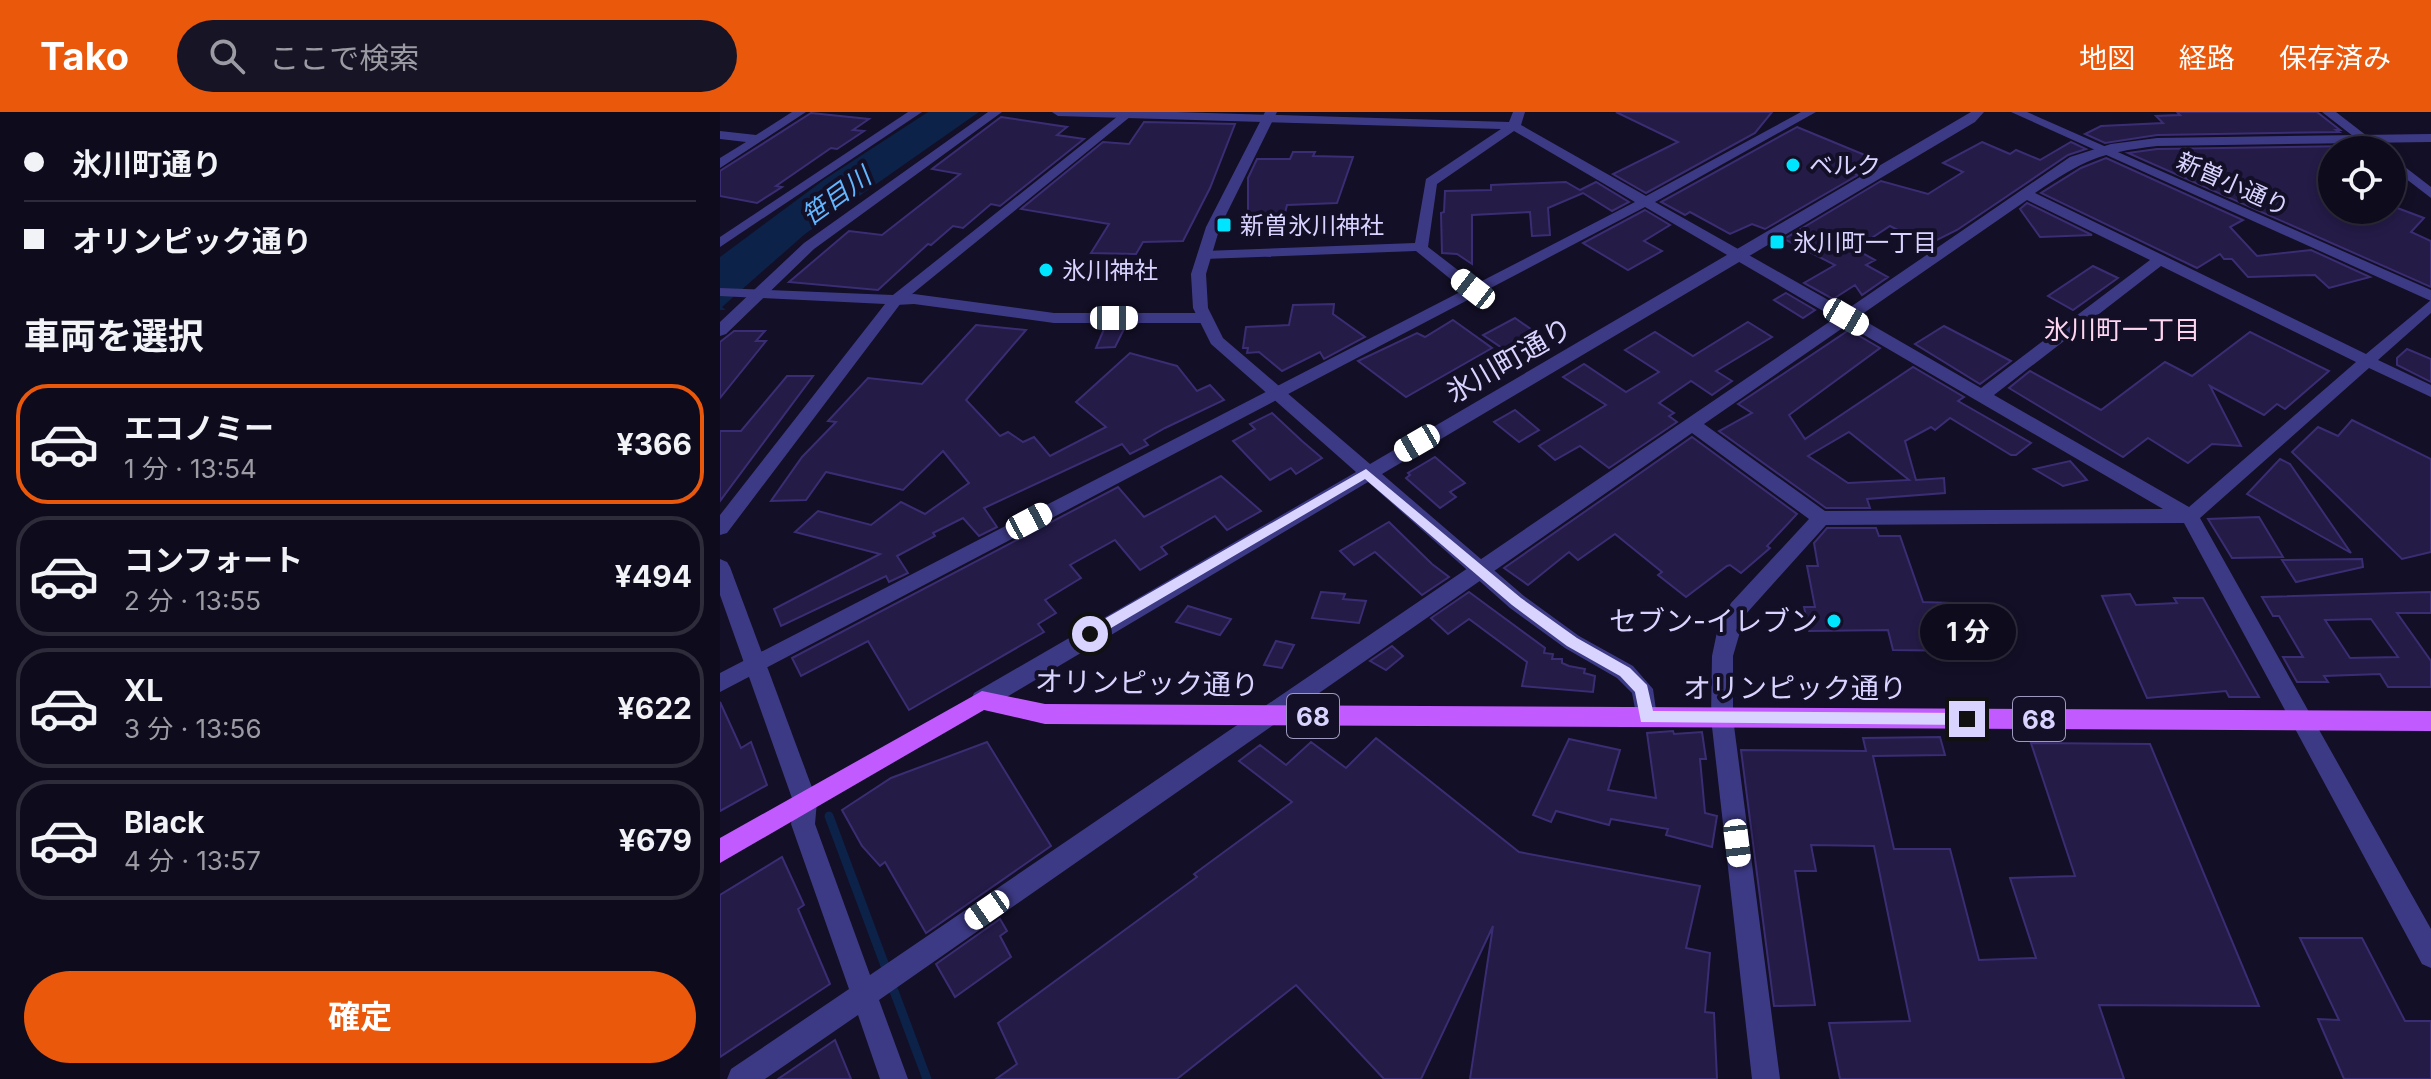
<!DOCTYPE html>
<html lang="ja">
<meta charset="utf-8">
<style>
:root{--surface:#0e0b1c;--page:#171425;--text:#f1f3f6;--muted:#9b9ba3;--line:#2e2b3b;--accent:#ea580c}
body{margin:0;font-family:Inter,"Noto Sans JP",sans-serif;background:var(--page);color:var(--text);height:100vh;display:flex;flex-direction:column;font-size:30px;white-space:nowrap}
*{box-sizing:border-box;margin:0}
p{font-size:26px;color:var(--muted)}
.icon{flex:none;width:44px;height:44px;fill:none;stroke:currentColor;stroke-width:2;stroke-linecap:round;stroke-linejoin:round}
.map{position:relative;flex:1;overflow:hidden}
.sheet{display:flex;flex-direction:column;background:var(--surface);width:720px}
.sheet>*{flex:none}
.hud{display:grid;align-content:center;height:176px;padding:0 24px;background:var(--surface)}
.buttons{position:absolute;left:1598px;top:24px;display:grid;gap:16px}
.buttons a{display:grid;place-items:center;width:88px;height:88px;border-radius:50%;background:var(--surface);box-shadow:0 4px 12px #0003,0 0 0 2px var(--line);font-size:40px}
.end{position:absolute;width:36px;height:36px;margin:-18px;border:10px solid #d9d4ff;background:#111;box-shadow:0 0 0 4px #111}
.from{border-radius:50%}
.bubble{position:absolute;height:56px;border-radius:28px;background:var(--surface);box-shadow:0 4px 12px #0003,0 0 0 2px var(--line);font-size:26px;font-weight:700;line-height:56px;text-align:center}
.car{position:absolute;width:24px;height:48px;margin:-24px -12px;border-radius:10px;box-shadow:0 0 6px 2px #0007;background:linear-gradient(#fff 24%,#345 0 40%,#fff 0 76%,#345 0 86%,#fff 0)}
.hud b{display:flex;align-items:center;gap:28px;height:76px;font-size:30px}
.hud b+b{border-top:2px solid var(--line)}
.hud i{width:20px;height:20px;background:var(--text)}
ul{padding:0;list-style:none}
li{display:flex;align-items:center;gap:24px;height:120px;margin:0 16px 12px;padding:0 8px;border:4px solid var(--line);border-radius:32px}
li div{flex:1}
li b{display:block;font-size:30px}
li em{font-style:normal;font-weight:700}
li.active{border-color:var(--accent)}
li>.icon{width:72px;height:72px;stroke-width:1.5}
h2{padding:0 24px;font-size:36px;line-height:96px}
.button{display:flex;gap:16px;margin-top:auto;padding:16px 24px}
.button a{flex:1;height:92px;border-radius:48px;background:var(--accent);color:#fff;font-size:32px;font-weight:700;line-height:92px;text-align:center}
header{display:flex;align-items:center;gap:48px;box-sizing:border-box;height:112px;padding:0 40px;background:var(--accent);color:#fff}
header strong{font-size:38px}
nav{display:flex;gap:44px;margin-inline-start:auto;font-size:28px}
.search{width:560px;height:72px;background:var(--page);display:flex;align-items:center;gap:20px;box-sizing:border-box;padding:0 28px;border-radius:44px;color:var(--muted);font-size:30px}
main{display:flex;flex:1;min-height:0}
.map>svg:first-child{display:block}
</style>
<header>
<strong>Tako</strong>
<div class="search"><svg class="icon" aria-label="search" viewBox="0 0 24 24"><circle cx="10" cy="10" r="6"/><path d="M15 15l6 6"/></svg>ここで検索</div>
<nav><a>地図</a><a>経路</a><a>保存済み</a></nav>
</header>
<main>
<section class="sheet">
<div class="hud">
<b><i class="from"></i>氷川町通り</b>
<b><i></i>オリンピック通り</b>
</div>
<h2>車両を選択</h2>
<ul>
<li class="active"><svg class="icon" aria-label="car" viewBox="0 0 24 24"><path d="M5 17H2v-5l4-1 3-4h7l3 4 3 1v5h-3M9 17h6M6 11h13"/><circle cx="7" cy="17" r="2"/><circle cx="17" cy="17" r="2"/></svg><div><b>エコノミー</b><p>1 分 · 13:54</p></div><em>¥366</em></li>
<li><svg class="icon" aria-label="car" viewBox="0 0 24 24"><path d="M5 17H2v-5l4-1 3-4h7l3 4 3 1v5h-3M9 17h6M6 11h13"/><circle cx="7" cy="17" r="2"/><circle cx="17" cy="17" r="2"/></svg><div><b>コンフォート</b><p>2 分 · 13:55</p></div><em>¥494</em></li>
<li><svg class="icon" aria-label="car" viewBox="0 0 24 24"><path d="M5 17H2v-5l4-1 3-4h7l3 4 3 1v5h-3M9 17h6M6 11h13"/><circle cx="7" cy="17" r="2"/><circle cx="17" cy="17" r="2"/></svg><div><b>XL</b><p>3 分 · 13:56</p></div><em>¥622</em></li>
<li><svg class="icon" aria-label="car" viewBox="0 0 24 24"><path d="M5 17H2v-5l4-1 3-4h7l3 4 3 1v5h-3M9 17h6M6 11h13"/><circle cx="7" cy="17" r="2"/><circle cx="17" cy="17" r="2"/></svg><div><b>Black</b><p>4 分 · 13:57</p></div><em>¥679</em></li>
</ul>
<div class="button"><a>確定</a></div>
</section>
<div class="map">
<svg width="1711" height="967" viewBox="0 0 1711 967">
<rect width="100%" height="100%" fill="#130f26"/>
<polygon fill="#0c2248" points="208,0 259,0 85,122 2,195 6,198 0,198 0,145 105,67"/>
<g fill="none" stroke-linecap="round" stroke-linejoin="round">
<g stroke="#0c2248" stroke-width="9">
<polyline points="109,704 167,859"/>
<polyline points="171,871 207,967"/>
</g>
</g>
<g fill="#241b47" stroke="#3b2d73" stroke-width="2" fill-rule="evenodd">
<polygon points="896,0 1052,0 1035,21 926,81 893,62 958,30"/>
<polygon points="1457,0 1597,0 1620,18 1616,18 1619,20 1437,23 1385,31 1365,22 1381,14 1443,11 1436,4 1460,3"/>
<polygon points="91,1 149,7 133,18 144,19 117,37 111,36 56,74 62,75 37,91 0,84 0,59"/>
<polygon points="281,5 347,15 337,23 364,27 280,94 271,92 243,116 233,114 211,133 208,132 158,178 69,170 129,119 162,123 240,62 212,57"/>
<polygon points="424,10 515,12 490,76 463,129 423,130 416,142 371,141 389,112 301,97 383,30 409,32"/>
<polygon points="1077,15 1152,46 1129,60 1138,63 1045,117 1032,112 1010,122 970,100 965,103 941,90"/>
<polygon points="1262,30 1290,42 1296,38 1320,48 1351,30 1366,37 1348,43 1237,118 1207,133 1170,114 1135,137 1155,148 1146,153 1168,165 1142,183 1135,173 1113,187 1084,171 1115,153 1064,127 1161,69 1208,82 1243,60 1223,51"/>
<polygon points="1634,34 1638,38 1612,38 1612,98 1644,101 1648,98 1672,98 1672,94 1704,106 1691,120 1711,129 1711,175 1408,41 1437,37"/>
<polygon points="573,40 595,40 593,44 633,45 617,91 567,93 564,105 528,106 528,66 537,47 570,47"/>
<polygon points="1386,46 1523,108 1510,115 1537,144 1591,138 1650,165 1609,176 1595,163 1528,165 1512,147 1504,147 1500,142 1477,156 1321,81 1361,56"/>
<polygon points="846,70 860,78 876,70 909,90 892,99 863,81 828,96 830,123 812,124 810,100 752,103 752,152 737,142 722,141 721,101 724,100 725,79 771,78 771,73"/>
<polygon points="1307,91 1372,123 1320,125 1300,97"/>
<polygon points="925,98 950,113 924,129 942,139 908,158 863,131"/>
<polygon points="1373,154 1398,166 1353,198 1328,184"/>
<polygon points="1066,181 1095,198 1083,206 1054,188"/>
<polygon points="614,192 613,202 645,225 604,247 600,240 562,259 539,240 527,241 528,236 523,236 526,215 569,213 573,193"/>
<polygon points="795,206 822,225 791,242 763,223"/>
<polygon points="733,208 772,236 686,285 638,249 697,221 705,225"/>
<polygon points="1028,210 1052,225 996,259 1012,269 992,283 971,269 939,291 954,301 949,304 957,310 889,356 860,334 835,348 819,334 886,293 843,265 864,252 906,280 939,260 905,238 935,220 973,244"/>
<polygon points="256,213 306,218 246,288 280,324 288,320 303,330 314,325 330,344 386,315 356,290 410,241 457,254 477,279 490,273 504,288 445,316 424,328 428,333 410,342 402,332 264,396 277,415 259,424 243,406 213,421 215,424 177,444 188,461 169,470 166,464 61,514 54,497 160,442 75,420 98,399 151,413 181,390 205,402 249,371 223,339 183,378 106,360 86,388 51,389 82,345 116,310 108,309 148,266 202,272"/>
<polygon points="1224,214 1291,249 1260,272 1195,232"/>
<polygon points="384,217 404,217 395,235 376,236"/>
<path d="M1129,218L1160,236L1069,303L1085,327L1193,255L1244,285L1238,289L1311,331L1296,343H1291L1230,306L1215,318L1211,315L1185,329L1196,368L1224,366L1225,381L1147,387L1150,396H1106L999,319L1032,301L1018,292ZM1129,320L1189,368L1128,371L1088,344Z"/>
<polygon points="14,219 45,219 36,229 46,229 0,286 0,230"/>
<polygon points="1530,220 1609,259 1565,297 1557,292 1544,303 1490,274 1521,334 1492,332 1468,351 1428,326 1403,345 1289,276 1310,259 1381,298 1445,250 1472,264"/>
<polygon points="1687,237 1711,247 1711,270 1677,253 1677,246"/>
<polygon points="67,264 93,264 0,389 0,319 21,319"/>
<polygon points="795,298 819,318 799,330 774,310"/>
<polygon points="552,301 582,329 602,346 576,362 571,356 550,368 513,329 535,317 530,312"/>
<polygon points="1632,308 1711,347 1711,440 1682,447 1572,340 1598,315 1618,324"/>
<polygon points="972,325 1077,402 1047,434 1050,436 1021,461 1010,453 1007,454 966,485 938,463 942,460 895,422 858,448 849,440 808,473 784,456"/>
<polygon points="715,345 745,371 730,380 736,385 720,396 686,366 690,363 688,361"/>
<polygon points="1560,347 1570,352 1631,441 1527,382"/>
<polygon points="1350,349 1367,368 1343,374 1314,357"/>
<polygon points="501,364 541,399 507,418 495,404 441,435 447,442 420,458 395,428 350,453 361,466 325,488 336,501 318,512 324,520 189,598 148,529 81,564 72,546 398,375 424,405"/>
<polygon points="1539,405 1563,445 1512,446 1488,407"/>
<polygon points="669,410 712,452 729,465 702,483 655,440 634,453 620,439"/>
<polygon points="1107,416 1156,416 1159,424 1180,424 1203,490 1232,491 1246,539 1173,538 1168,518 1089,519 1084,495 1095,495 1087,454 1098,454 1094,431"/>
<polygon points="1642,447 1643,455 1576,470 1562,448"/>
<polygon points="601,480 625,482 623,487 646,489 639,511 592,506"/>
<polygon points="749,480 825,536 824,541 833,542 832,547 842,547 842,551 849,554 865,557 864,561 875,564 873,580 802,574 807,550 749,507 728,522 711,506"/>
<path d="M1711,480V501H1677L1711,549V575H1668L1660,562L1604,564L1608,570H1577L1563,545H1583L1559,504H1553L1542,485ZM1651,507L1678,545L1630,546L1605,508Z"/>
<polygon points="1410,482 1416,493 1457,491 1454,486 1483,486 1539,585 1509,585 1506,579 1427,586 1382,484"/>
<polygon points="468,494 511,507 500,523 456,510"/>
<polygon points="556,529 574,533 562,556 544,553"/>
<polygon points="672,534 683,544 666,558 650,549"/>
<polygon points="0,590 21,636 31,630 47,673 0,699"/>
<polygon points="953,619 954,622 982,620 986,647 980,647 985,701 997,704 992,735 946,723 948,717 891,707 889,713 836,699 831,710 813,703 849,627 900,638 888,678 936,686 927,621"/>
<polygon points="1220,625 1225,643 1153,644 1174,737 1230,737 1259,848 1316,846 1290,766 1355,764 1311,631 1430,632 1539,894 1379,893 1404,967 1120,967 1109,911 1190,909 1154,734 1091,733 1096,759 1075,759 1095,893 1054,894 1021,638 1146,639 1143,626"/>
<polygon points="656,626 799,740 980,774 966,836 990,841 985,900 994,901 997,967 750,967 773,814 701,967 664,967 576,873 457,967 276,967 297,952 278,911 477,765 474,762 572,690 519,649 540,633 566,653 591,630 626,656"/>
<polygon points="267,630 331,734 206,821 165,750 160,754 142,734 122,698 171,666"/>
<polygon points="62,745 84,793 78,797 110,872 0,945 0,783"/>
<polygon points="280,807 287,819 280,824 291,845 235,885 216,852"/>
<polygon points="1580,826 1642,826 1685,909 1711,909 1711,967 1624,967 1598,907 1619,908"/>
<polygon points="115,928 131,967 58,967"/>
</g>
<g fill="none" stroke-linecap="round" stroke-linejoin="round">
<g fill="#3d3a85" fill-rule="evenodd">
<polygon points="72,0 86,0 0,56 0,46 26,30 0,27 0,19 36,23"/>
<polygon points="188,0 202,0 0,135 0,125"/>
<polygon points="268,0 282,0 94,137 6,222 0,224 0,210 84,131"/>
<path d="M332,0H456L789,10L793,0H805L801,13L926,84L1081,0H1096L935,90L1126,198L1350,45L1391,32L1437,26L1711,22V30L1437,34C1378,41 1364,48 1315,81L1646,242L1711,188V201L1658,248L1711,273V285L1649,256L1480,406L1711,817V856L1702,852L1464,411L1106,413L1025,503L1013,544V606L1060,967H1032L991,606L992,544L997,520L1011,491L1089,407L972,321L159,888L188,967H160L138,903L45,967H7L11,957L129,877L71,712L77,681L85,678L93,681L97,689L95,712L150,863L1115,206L925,95L0,580V561L744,178L696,139L484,147L477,143L484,139L695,131L706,67L781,17L338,4ZM794,19L915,90L756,172L708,135L717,72ZM1307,88L1430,148L1261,276L1138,205ZM1441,154L1636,250L1469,395L1274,283ZM1127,213L1443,397L1105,399L984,312Z"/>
<polygon points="194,182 334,201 483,201 491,206 483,211 334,211 194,192 176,193 168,188 176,183"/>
</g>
<g fill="#3d3a85" fill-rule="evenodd">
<polygon points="403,0 416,0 181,191 7,421 0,423 0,403 165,192 0,184 0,176 173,183"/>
<polygon points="545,0 557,0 500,115 486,162 488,196 503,226 650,352 1251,0 1264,0 1255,10 662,362 804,484 859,524 913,554 933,577 937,605 934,612 926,615 918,612 912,581 897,566 845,536 790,496 648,370 270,595 262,597 254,595 251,588 254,581 636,360 491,232 473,196 471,162 486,115"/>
<polygon points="1291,0 1307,0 1711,178 1711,189"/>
<polygon points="1602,0 1616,0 1665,38 1651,38"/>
<polygon points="1672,45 1711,75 1711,86 1672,56"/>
<polygon points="0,447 7,450 10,455 97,689 93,697 85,700 77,697 73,689 0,483"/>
</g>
<polygon fill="#c25bff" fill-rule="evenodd" points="262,579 325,592 1711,599 1711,619 325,612 264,598 0,751 0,726"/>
</g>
<polygon fill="#d9d4ff" points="646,357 801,486 857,526 910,556 927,573 933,599 1247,601 1254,607 1247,613 921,610 915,580 900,564 847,534 792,493 645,367 374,526 365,526 365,518"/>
<g fill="#00e5ff" stroke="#130f26" stroke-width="3">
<circle cx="1073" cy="53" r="8"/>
<rect x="496" y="105" width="16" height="16" rx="4"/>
<rect x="1049" y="122" width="16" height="16" rx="4"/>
<circle cx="326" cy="158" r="8"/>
<circle cx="1114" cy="509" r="8"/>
</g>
<g text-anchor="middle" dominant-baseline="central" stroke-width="8" stroke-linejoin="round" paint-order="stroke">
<g font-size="24" fill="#d9d4ff" stroke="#130f26" text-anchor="start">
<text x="1089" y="53">ベルク</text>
<text x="520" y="113">新曽氷川神社</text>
<text x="1073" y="130">氷川町一丁目</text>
<text x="342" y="158">氷川神社</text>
</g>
<g font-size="24" fill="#d9d4ff" stroke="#130f26">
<text transform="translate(1513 72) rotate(24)">新曽小通り</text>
</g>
<g font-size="26" font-style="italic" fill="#62b6ff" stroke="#130f26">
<text transform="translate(116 84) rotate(-36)">笹目川</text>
</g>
<g font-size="26" fill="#ffd6f0" stroke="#130f26">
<text x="1402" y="217">氷川町一丁目</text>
</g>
<g fill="#130f26" stroke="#9e99be" stroke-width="2">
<rect x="567" y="582" width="52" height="44" rx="6"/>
<rect x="1293" y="585" width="52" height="44" rx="6"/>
</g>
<g font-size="26" font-weight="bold" fill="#d9d4ff">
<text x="593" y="604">68</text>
<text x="1319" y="607">68</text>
</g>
<g font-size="28" fill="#d9d4ff" stroke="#130f26">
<text transform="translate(789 248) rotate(-30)">氷川町通り</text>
<text transform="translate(427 571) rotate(1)">オリンピック通り</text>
<text x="1075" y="576">オリンピック通り</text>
</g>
<g font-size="28" fill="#d9d4ff" stroke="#130f26" text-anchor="end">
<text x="1098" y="509">セブン-イレブン</text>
</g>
</g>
</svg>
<div class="buttons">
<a><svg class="icon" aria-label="locate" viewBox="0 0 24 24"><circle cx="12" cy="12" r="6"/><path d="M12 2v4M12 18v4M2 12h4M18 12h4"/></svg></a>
</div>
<i class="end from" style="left:370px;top:522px"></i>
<i class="end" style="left:1247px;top:607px"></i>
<div class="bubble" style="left:1200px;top:492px;width:96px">1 分</div>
<i class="car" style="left:753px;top:177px;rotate:308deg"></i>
<i class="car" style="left:1126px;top:205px;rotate:120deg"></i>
<i class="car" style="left:394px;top:206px;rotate:90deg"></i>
<i class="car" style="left:697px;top:331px;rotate:240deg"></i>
<i class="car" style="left:309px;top:409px;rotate:62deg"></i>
<i class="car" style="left:1017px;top:731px;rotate:173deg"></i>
<i class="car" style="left:267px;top:798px;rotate:235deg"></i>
</div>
</main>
